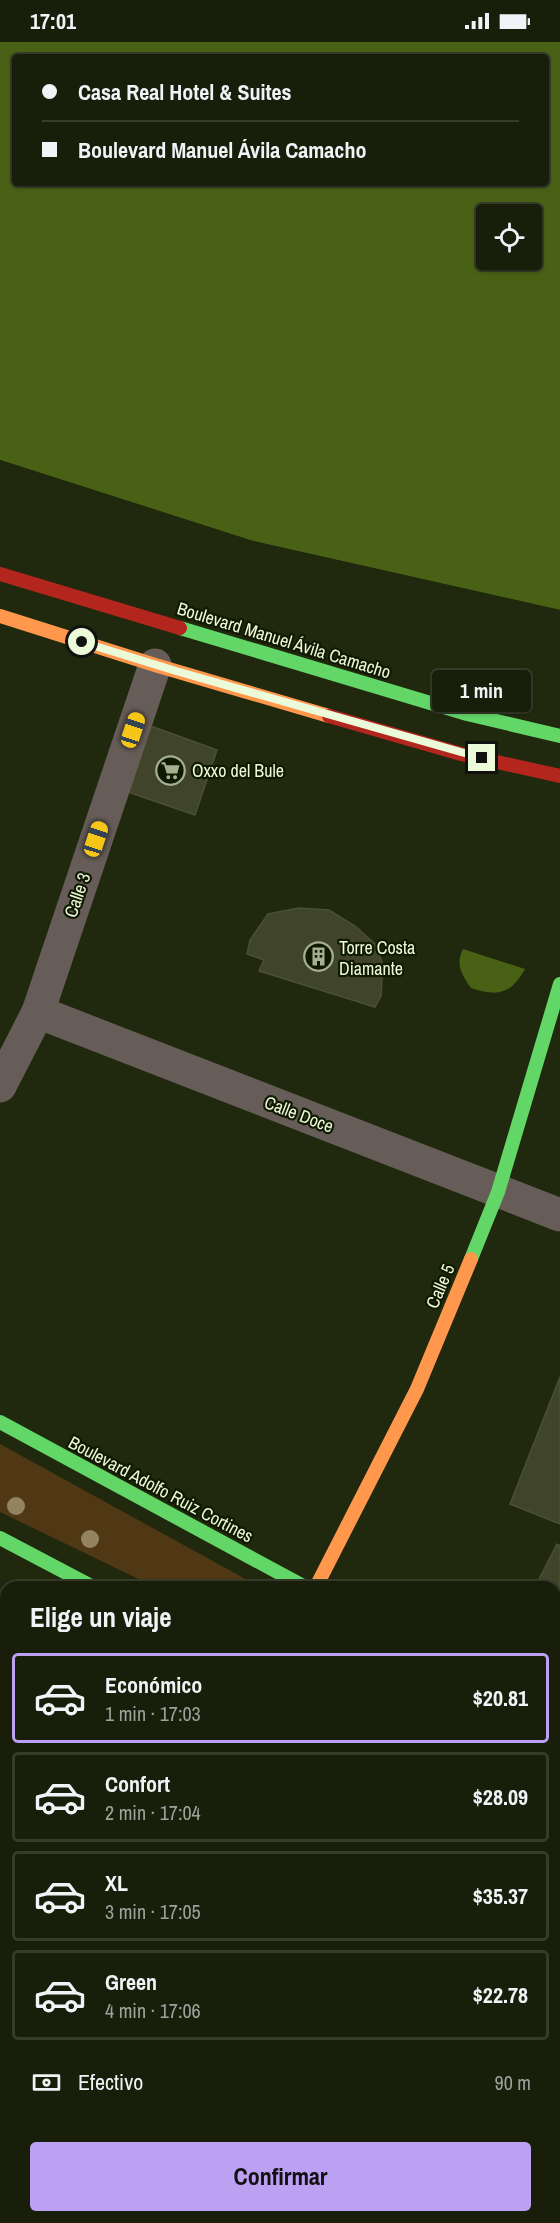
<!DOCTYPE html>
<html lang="es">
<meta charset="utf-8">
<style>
:root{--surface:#181e0a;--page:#252b18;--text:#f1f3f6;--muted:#9fa29c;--line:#363c2b;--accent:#bca0f2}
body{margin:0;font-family:"Archivo Narrow",sans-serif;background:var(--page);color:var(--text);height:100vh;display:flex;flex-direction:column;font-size:22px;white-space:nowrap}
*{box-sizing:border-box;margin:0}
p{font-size:20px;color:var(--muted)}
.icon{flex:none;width:33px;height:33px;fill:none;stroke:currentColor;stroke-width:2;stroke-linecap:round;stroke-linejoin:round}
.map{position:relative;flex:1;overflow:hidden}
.drawer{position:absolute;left:0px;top:1539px;width:561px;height:642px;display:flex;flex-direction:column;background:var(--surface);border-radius:18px 18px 0 0;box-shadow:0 2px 4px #0004,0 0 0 2px var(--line)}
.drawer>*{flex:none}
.top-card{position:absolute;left:12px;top:12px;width:537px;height:132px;border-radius:6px;box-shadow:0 2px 4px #0004,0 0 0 2px var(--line);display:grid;align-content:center;height:132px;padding:0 30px;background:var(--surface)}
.buttons{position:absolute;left:476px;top:162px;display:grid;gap:12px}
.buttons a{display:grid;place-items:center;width:66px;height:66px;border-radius:6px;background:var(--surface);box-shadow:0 2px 4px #0004,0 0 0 2px var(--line);font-size:30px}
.end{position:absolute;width:27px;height:27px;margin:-14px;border:8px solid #ebfad8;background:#111;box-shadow:0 0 0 3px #111}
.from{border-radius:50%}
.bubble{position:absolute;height:42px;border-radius:6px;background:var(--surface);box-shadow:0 2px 4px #0004,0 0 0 2px var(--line);font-size:20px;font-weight:700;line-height:42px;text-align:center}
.car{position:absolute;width:18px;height:36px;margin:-18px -9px;border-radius:8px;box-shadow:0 0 4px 2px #0007;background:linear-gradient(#f5c518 24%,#345 0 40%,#f5c518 0 76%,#345 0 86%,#f5c518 0)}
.top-card b{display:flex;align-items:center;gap:21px;height:57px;font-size:22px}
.top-card b+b{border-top:2px solid var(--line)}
.top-card i{width:15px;height:15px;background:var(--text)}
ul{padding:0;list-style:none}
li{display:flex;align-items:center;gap:18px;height:90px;margin:0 12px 9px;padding:0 18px;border:3px solid var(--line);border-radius:6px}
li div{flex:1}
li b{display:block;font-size:22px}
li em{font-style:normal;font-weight:700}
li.active{border-color:var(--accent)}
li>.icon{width:54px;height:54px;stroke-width:1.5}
h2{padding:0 30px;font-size:27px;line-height:72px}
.pay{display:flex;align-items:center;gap:15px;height:66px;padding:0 30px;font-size:22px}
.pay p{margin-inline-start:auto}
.primary-button{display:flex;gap:12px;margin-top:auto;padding:12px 30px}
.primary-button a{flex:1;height:69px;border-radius:6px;background:var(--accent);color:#111;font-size:24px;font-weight:700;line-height:69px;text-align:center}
.status{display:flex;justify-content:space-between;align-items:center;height:42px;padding:0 30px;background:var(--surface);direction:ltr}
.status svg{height:16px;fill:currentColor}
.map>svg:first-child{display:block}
</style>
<div class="status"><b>17:01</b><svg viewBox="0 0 49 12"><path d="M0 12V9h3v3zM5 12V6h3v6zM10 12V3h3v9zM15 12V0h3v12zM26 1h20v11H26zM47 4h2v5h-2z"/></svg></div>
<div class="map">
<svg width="560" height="2181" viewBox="0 0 560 2181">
<rect width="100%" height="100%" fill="#20280d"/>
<polygon fill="#503815" points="0,1402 260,1545 155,1545 0,1470"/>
<g fill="#486115" fill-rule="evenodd">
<path d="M0,0H560V568L253,499L0,418ZM15,15H546V141H15ZM486,172H531V218H486Z"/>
<path d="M463,907L525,927C511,952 498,955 471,946C462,933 455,922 463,907Z"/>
</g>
<polygon fill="#20280d" points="0,418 253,499 560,568 560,571 252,502 0,421"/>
<g fill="#404429" stroke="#4b4f35" stroke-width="1.5">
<polygon points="148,683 217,708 195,773 125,749"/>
<polygon points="299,866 329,868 355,884 375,902 382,920 382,937 381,954 375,965 259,929 264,918 247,912 250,898 268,872"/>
<polygon points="560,1335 560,1482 510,1462"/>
<polygon points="557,1502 560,1504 560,1623 555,1620 555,1545 535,1545"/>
<polygon points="6,2076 6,2146 2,2149 0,2147 0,2082"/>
<polygon points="398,2175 413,2175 423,2181 394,2181"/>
</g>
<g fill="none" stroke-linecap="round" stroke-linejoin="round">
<g stroke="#646056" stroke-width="4" stroke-dasharray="4.5 4.5" stroke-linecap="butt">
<polyline points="555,1853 560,1844"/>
<polyline points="555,1971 560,1974"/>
<polyline points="555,2042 560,2032"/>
<polyline points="6,2151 3,2153 6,2160"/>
<polyline points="12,2175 15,2181"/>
<polyline points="227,2175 238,2181"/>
<polyline points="430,2175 442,2181"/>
<polyline points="170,2181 175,2175"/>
<polyline points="336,2181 337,2175"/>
<polyline points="385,2181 389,2175"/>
<polyline points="490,2181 492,2175"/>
</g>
<g stroke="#675d58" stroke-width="33">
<polyline points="38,970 560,1173"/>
<polyline points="0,1044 38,970 155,623"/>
<polyline points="0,2028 6,2021"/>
</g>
<g stroke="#63d668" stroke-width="14">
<polyline points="180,586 467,672 560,694"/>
<polyline points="471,1217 498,1150 560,942"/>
<polyline points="0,1380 305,1545"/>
<polyline points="0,1496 93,1545"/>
</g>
<g stroke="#ff974d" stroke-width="14">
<polyline points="0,574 155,623 329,674"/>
<polyline points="316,1545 417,1347 471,1217"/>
<polyline points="555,1674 560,1676"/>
</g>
<g stroke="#b3261e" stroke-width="14">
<polyline points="0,532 180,586"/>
<polyline points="329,674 461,712 560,734"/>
<polyline points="555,1788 560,1791"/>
</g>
</g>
<g fill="#948361">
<circle cx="16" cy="1464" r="9"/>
<circle cx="90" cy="1497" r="9"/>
</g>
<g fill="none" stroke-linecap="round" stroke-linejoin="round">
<polyline stroke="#ebfad8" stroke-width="8" points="82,600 176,629 482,716"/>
</g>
<defs>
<symbol id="supermarket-ring" viewBox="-11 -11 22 22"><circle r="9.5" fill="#101a02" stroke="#a4b091" stroke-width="1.5"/><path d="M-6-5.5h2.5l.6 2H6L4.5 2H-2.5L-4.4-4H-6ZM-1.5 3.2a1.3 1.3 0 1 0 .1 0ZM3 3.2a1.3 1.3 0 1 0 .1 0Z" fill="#a4b091"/></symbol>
<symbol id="building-ring" viewBox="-11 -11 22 22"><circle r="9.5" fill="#101a02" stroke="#a4b091" stroke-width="1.5"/><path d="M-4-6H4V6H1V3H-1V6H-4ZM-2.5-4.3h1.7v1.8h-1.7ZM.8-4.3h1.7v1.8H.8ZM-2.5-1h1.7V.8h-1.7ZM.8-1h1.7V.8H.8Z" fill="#a4b091"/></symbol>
</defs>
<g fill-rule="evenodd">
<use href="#supermarket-ring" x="154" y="712" width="33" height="33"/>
<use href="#building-ring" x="302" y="898" width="33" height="33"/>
</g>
<g text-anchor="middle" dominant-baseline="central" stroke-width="4.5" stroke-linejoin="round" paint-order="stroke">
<g font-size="18" fill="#ebfad8" stroke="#101a02">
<text transform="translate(284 598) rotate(17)">Boulevard Manuel Ávila Camacho</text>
<text transform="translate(77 853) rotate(-71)">Calle 3</text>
<text transform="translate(299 1072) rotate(21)">Calle Doce</text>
<text transform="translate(440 1244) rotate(-67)">Calle 5</text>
<text transform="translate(161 1447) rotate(28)">Boulevard Adolfo Ruiz Cortines</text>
</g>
<g font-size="18" fill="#ebfad8" stroke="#101a02" text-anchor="start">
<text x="192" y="728">Oxxo del Bule</text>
<text x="339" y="905">Torre Costa<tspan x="339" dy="21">Diamante</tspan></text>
</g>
</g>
</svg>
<div class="buttons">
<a><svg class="icon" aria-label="locate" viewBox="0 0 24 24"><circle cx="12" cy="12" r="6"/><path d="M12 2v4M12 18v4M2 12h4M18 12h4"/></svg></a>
</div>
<i class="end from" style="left:82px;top:600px"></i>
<i class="end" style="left:482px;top:716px"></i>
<div class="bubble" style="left:432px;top:628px;width:99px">1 min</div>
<i class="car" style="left:133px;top:688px;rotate:18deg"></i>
<i class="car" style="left:96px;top:797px;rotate:18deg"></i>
<div class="top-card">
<b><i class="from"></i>Casa Real Hotel &amp; Suites</b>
<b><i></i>Boulevard Manuel Ávila Camacho</b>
</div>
<section class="drawer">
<h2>Elige un viaje</h2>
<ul>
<li class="active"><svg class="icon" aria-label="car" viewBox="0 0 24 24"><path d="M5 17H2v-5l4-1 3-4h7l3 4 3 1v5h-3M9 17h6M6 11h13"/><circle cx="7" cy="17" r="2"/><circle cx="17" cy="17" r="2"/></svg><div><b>Económico</b><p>1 min · 17:03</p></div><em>$20.81</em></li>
<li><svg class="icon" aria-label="car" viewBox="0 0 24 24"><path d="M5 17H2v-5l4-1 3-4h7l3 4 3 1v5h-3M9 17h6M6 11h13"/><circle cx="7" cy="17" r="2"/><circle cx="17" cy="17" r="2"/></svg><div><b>Confort</b><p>2 min · 17:04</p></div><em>$28.09</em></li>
<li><svg class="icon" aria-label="car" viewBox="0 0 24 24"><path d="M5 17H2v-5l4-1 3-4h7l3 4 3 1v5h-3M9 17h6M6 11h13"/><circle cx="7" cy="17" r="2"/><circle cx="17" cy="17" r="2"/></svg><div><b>XL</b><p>3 min · 17:05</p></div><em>$35.37</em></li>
<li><svg class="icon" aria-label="car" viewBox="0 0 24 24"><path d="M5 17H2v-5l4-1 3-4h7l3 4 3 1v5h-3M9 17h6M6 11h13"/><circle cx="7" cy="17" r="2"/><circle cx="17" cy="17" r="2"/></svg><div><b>Green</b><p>4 min · 17:06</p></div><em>$22.78</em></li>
</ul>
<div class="pay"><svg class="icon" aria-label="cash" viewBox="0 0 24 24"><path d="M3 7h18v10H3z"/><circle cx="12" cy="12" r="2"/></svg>Efectivo<p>90 m</p></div>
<div class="primary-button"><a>Confirmar</a></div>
</section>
</div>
